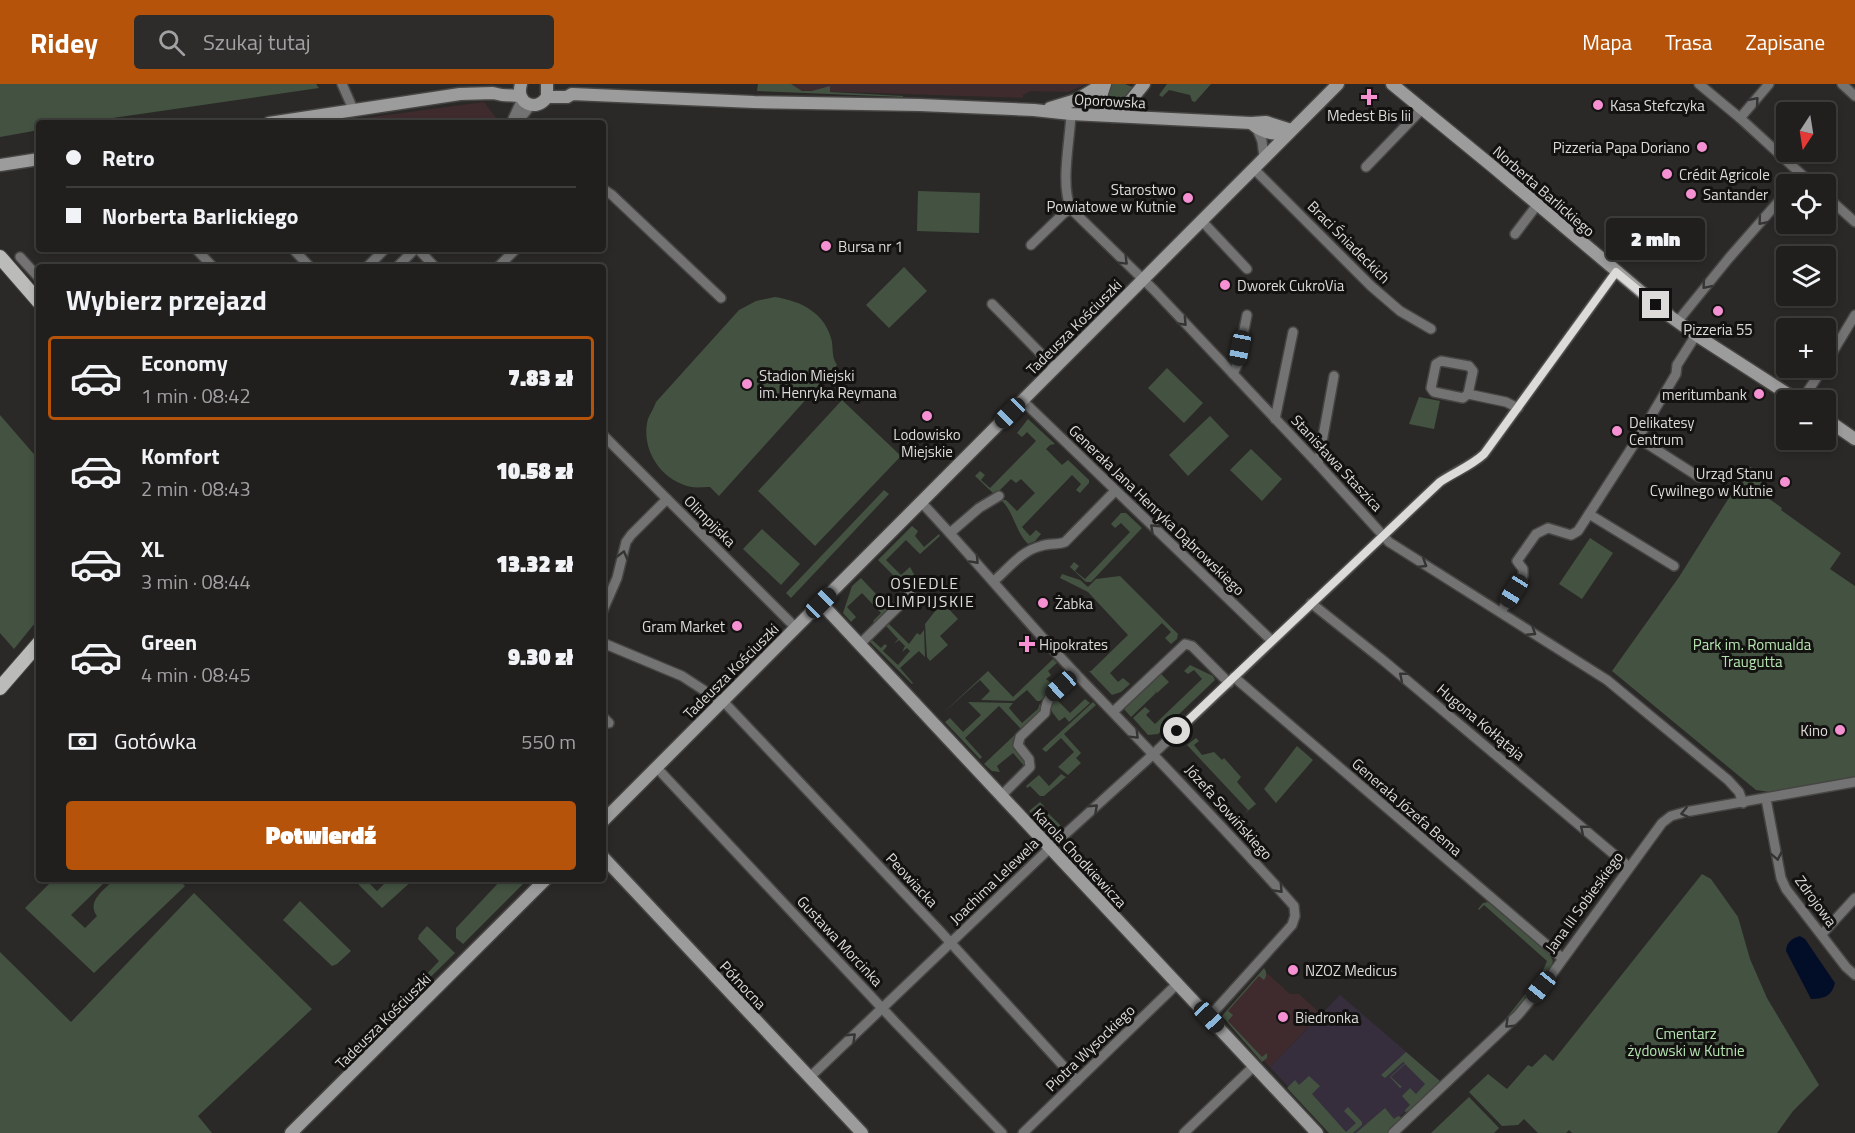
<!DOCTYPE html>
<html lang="pl">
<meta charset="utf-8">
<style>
:root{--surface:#201f1d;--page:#2d2c2a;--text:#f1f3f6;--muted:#a2a2a4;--line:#3d3d3b;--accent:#b45309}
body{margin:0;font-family:"Titillium Web",sans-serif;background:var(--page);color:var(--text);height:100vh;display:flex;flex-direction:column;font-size:22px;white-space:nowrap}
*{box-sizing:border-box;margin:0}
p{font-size:20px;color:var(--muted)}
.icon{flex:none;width:33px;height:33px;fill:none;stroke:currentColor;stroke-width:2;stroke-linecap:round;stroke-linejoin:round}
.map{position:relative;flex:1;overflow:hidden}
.side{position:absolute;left:36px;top:180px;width:570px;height:618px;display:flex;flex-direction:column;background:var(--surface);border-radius:6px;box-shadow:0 3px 9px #0003,0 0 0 2px var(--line)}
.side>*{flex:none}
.guide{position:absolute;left:36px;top:36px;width:570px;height:132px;border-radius:6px;box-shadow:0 3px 9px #0003,0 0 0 2px var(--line);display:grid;align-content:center;height:132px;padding:0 30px;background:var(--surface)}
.needle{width:39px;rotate:192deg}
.buttons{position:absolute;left:1776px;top:18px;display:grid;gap:12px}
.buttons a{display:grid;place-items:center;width:60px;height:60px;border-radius:6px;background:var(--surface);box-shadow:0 3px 9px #0003,0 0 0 2px var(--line);font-size:30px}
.end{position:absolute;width:27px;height:27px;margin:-14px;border:8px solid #dcdbd9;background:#111;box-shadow:0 0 0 3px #111}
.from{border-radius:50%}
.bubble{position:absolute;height:42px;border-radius:6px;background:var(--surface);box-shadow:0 3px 9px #0003,0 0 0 2px var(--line);font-size:20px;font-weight:800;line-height:42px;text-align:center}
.car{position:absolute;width:18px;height:36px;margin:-18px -9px;border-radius:8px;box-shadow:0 0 4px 2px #0007;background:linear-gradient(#222 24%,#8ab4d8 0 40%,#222 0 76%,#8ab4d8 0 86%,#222 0)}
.guide b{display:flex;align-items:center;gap:21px;height:57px;font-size:22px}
.guide b+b{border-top:2px solid var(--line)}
.guide i{width:15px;height:15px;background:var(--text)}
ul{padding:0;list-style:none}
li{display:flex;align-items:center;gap:18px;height:84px;margin:0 12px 9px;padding:0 18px;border:3px solid transparent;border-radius:6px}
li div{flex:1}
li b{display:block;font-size:22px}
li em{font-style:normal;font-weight:800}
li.current{border-color:var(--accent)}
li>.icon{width:54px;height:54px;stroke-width:1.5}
h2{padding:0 30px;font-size:27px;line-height:72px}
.pay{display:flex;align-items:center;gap:15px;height:66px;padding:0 30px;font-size:22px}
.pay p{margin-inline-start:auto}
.action{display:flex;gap:12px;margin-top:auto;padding:12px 30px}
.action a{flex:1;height:69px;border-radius:6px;background:var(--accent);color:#fff;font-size:24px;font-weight:800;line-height:69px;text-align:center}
header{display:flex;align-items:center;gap:36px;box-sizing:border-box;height:84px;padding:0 30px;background:var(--accent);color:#fff}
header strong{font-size:28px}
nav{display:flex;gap:33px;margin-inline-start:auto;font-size:21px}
.search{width:420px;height:54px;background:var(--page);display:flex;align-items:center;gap:15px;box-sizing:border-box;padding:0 21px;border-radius:6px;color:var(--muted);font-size:22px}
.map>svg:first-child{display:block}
</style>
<header>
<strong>Ridey</strong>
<div class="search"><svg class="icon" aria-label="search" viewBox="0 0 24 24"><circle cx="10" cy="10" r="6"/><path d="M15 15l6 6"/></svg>Szukaj tutaj</div>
<nav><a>Mapa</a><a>Trasa</a><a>Zapisane</a></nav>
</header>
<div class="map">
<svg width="1855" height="1049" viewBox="0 0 1855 1049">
<rect width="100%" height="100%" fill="#2b2927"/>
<g fill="#3f2b2d">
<polygon points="758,0 1087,0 1068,8 1031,7 1023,11 1023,14 757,5"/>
<polygon points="484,18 500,39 352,39 350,36"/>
<polygon points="1268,890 1290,910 1299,910 1321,930 1270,983 1222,932 1259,891"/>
</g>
<polygon fill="#362d3d" points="1340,911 1439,996 1382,1049 1331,1049 1270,983"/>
<g fill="#435241">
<polygon points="0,0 316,0 319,4 78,39 39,39 39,46 0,53"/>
<polygon points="758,0 791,0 802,7 812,7 830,2 830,8 903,12 903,13 757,7"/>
<polygon points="1111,0 1125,0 1135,4 1122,19 1110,19 1105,8"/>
<polygon points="1167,0 1211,0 1195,18 1192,17 1190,11 1169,6 1162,13 1159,11"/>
<polygon points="918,107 980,109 979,149 917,147"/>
<polygon points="904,183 927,207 889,244 866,221"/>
<path d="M775,213C801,217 826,229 832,258C833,267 832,274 837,281L719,412L710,403C704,403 697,404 691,403C661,397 640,365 648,335C650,330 654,324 656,318L739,226L756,217Z"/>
<polygon points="1167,284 1203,319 1184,339 1148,304"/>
<polygon points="1419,313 1440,317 1434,345 1409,340"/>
<polygon points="842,316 901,372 815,462 758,407"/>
<polygon points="0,331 39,376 39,534 14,565 0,549"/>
<polygon points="1210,332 1229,352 1188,392 1169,371"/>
<path d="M1028,335L1055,360L1050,361L1046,365L1062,381L1068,376L1089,396V399L1080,409L1076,406L1081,400L1072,391L1022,443L1030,452L1036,446L1041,450L1035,457L1028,460C1015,447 1014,428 1001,416H1006L1017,427L1035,409L1021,395L1016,399L1011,395L995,411L975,392L980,387L985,391L981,396L990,404L1036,357L1027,348L1022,353L1017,349Z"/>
<polygon points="1251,365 1282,395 1262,417 1230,386"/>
<polygon points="1749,382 1765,394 1758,407 1782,424 1781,426 1841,469 1830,485 1855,502 1855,693 1770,708 1756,706 1612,587 1679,493"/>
<polygon points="884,406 889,410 791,514 786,509"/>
<polygon points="1121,429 1126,429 1142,444 1091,498 1086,498 1070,483 1074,478 1079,482 1075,487 1085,495 1130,448 1121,439 1115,444 1111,440"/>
<polygon points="912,442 918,447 915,452 924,463 939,450 940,452 920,470 906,456 886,476 901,491 910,483 916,494 907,502 910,507 875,540 873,537 881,529 862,509 847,523 856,533 851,538 843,529 852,502 861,494 890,525 909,507 878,476"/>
<polygon points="762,445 800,480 781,501 743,465"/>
<polygon points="1590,454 1613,469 1582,515 1559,500"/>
<polygon points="1062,490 1080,496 1088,503 1096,495 1120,492 1178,550 1177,555 1171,560 1165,554 1171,548 1162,539 1110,589 1118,598 1123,594 1130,600 1121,608 1112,611 1089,587 1091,587 1128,551 1088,508 1060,494"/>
<polygon points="940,521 947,523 958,535 940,552 948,561 930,577 927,573 925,540"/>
<polygon points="886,537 909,560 917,549 920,551 924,546 925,573 919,567 900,584 913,599 912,600 868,556 876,551 872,556 881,564 885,560 887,562 883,567 898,581 910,567 907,564 902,568 905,562 899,556 894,560 898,555 886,542 881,546"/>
<polygon points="1053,575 1057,579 1048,587 1051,591 1046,595 1055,602 1040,617 1037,617 1027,606 1014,617 981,616 990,607 980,596 942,630 988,587 1013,613"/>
<polygon points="1190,581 1213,592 1215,596 1158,650 1148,651 1133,634 1145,623 1150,627 1146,631 1155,640 1202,595 1194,586 1188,590 1184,587"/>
<polygon points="1161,590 1169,598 1157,609 1155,607 1156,609 1131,633 1124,625"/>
<polygon points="1059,607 1063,610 1057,616 1070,629 1085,615 1090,619 1069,638 1065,633 1059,637 1052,628 1050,622"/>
<path d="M968,618L1013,619L1009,624L1022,639L1038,625L1040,619L1041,627C1035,633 1012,651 1014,660C1015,666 1023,672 1026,676L1025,683L1013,669L997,682L1000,688L992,687L984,680L1021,645L999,622L965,654L982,673L980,675L945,638L950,634L963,648L981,631Z"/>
<polygon points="1093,618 1096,621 1064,650 1081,669 1076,674 1081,679 1068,691 1058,683 1074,668 1061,654 1046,668 1042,665"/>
<path d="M1196,654L1199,657L1194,661L1202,671L1214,668L1222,676L1224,674L1241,693L1237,698L1256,720C1248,727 1240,733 1233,740L1229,734L1233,731L1238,736L1248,726L1187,661Z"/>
<polygon points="1297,662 1313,676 1276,719 1264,705"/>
<polygon points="1061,690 1066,693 1044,712 1040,712 1030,702 1027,704 1026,702 1039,691 1049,702"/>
<polygon points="1040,718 1044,722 1043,724 1061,742 1054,747 1047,747 1029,727"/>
<polygon points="1702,790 1711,795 1738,833 1750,875 1767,914 1819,1001 1793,1027 1777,1049 1572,1049 1569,1046 1566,1049 1538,1049 1524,1035 1518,1041 1502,1042 1469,1008 1488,990 1507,1005 1528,981 1532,983 1545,970 1553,977"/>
<path d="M54,795H108L71,831L85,844L97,832C86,817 105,805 115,795H178L185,802L94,889L25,824Z"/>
<polygon points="359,795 363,798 366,796 377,807 389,795 414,795 382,824 359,801"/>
<polygon points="502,795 528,795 463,860 456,854 456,844"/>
<polygon points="194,809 312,925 198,1032 212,1049 0,1049 0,868 71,938"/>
<polygon points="300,817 351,867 337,880 332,882 283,836"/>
<path d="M1488,818L1549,869L1553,877C1546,900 1514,931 1496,947L1542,889L1547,877L1484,821L1479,826L1478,825L1483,819Z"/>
<polygon points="427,842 455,869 386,937 384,935 439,877 418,855 419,851"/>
<path d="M1264,884C1267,888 1267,892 1264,896L1259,892L1228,927L1233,931L1228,937L1262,973L1267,969V974L1262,978L1222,932Z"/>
<polygon points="1406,968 1441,998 1413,1026 1405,1028 1405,1026 1410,1021 1402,1012 1410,1004 1416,1010 1425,1000 1405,980 1391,993 1402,1003 1400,1004 1390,993 1405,979 1403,978 1385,994 1381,991"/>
<polygon points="1309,992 1320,1002 1312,1010 1346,1048 1356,1039 1344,1027 1348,1023 1362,1038 1362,1041 1353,1049 1329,1049 1287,1004 1295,996 1299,1001"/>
<polygon points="1469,1013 1499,1044 1494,1049 1431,1049"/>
<polygon points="1385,1024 1394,1035 1398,1032 1401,1033 1398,1040 1388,1049 1356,1049"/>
</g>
<path fill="#020e27" d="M1800,852L1805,855L1835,899C1832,912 1824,915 1811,915L1786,867C1786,859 1792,854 1800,852Z"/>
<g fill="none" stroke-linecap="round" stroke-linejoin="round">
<defs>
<g id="street">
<polyline points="342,0 353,25"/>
<polyline points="1699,0 1740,34 1812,100"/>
<polyline points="1842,0 1855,12"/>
<path d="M1071,30C1070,57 1060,100 1071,125L1154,206L1318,380L1389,458L1607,596L1728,696L1739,708L1743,719"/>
<polyline points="1740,34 1769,0"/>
<polyline points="511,39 522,15"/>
<polyline points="517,39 531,21"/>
<polyline points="1257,45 1262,57 1264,73"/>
<polyline points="1366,83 1422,25"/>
<polyline points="1253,84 1371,202 1400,227 1431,245"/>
<polyline points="1794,100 1802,91"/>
<polyline points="603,105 612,111 721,214"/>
<polyline points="1826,112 1855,138"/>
<polyline points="1201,136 1247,185"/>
<polyline points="1515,150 1537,121"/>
<polyline points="1031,161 1064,129 1071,125"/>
<polyline points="196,165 213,183"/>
<polyline points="293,165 310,183"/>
<polyline points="418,165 435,183"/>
<polyline points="20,173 39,194"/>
<polyline points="367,183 385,165"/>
<polyline points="397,183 415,165"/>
<polyline points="498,183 516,165"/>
<polyline points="992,220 1054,283"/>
<polyline points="1677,238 1729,174 1786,109"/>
<polyline points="1826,279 1855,231"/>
<polyline points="1233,290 1237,281 1247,231"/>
<polyline points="1468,310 1463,314 1434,308 1431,304 1436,280 1441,277 1469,282 1473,287 1468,310 1506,318 1518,324"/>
<polyline points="1022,316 1272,557"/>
<polyline points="1802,316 1823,284"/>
<polyline points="1275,335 1293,248"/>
<polyline points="603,351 796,544"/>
<polyline points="1638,354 1699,393"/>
<polyline points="1318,380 1334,292"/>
<path d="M921,418C974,474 1023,534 1076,590C1150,667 1224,743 1294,822L1295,832L1292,841L1209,933"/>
<polyline points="1589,430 1674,482"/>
<polyline points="950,449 979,424 999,412"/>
<path d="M994,497C1009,484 1021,467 1041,462C1049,459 1058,461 1065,458L1115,407"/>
<polyline points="1311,519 1384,577 1629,783"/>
<polyline points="603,526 617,494 626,458 631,451 667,415"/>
<polyline points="1501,528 1523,492 1523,485 1517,477 1536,450 1548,444 1571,451 1578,447 1638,354 1676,290 1677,281 1696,251"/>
<polyline points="603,559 682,592 722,618"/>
<polyline points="860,560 910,511"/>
<polyline points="1234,593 1562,874"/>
<polyline points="723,617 939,846 1077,997"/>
<polyline points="1113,628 1185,560 1192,562 1229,599"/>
<polyline points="603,633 609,639"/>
<polyline points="657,684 896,939 1002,1049"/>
<path d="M1001,712L1030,683L1029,675L1018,661L1020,653L1045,629C1046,610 1062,600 1075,589"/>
<polyline points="1766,715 1781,794 1786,805 1846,883 1855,891"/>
<polyline points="1822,850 1855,814"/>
<path d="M810,993L1051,763L1148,675L1440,398C1454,388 1471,382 1484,370L1616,188"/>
<polyline points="1023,1049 1177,900"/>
<polyline points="1184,1049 1254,982"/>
<polyline points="1393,1049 1518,931 1552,890 1662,739 1671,732 1685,728 1855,698"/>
</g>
<g id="secondary">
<path d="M521,0C515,19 536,29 547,13V0"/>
<polyline points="1105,0 1101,12 1106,25 1113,32"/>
<polyline points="1392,0 1492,82 1671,233 1696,251 1797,316"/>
<polyline points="547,13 567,13 572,10 754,18 920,21 1034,26 1071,30 1251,39 1266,38 1291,46"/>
<polyline points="1050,24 1076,16 1103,0"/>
<polyline points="1113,32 1127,21 1144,0"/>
<polyline points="269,39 460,10 493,9 502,11 520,12"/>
<path d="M1251,39C1261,48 1274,51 1287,50"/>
<polyline points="0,81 39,75"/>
<polyline points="1826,335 1855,355"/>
<polyline points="821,519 1317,1049"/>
<polyline points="603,737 1338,0"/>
<polyline points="603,773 862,1049"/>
<polyline points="291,1049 546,795"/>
</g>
<g id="primary">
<polyline points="0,173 39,218"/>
<polyline points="0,604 39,559"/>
</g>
</defs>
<use href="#street" stroke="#474543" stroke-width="12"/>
<use href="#secondary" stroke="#474543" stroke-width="15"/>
<use href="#primary" stroke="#474543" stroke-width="16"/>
<use href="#street" stroke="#727372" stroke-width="9"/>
<use href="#secondary" stroke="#9b9c9b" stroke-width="12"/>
<use href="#primary" stroke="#bbbcba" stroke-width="14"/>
</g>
<defs><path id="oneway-chevron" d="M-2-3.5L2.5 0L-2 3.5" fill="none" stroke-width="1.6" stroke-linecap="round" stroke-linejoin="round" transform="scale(1.5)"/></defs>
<g stroke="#343433">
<use href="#oneway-chevron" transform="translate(1755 17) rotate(-49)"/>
<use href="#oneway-chevron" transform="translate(1762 137) rotate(130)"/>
<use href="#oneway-chevron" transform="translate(1124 177) rotate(45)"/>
<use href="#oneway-chevron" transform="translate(1706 201) rotate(130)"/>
<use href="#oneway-chevron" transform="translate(1183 238) rotate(47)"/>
<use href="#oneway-chevron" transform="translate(1154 444) rotate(-136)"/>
<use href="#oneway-chevron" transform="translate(623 471) rotate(-75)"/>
<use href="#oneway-chevron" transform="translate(975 476) rotate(47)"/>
<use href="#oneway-chevron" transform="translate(1423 480) rotate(32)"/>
<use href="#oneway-chevron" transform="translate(1532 548) rotate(33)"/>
<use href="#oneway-chevron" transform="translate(1403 592) rotate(-140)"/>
<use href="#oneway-chevron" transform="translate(1135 651) rotate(45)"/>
<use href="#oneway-chevron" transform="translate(1094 724) rotate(-43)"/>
<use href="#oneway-chevron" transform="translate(1685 729) rotate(167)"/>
<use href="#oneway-chevron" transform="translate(1584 745) rotate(-140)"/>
<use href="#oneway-chevron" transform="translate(1777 772) rotate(79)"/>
<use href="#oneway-chevron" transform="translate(1279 805) rotate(47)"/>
<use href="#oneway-chevron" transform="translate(1509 940) rotate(136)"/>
<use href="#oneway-chevron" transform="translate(852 953) rotate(-44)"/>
</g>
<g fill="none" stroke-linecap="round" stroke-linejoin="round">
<path stroke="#dcdbd9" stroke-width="8" d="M1177,647L1440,398C1455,388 1471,382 1484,370L1616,188L1656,221"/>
</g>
<g fill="#f591d2" stroke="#131211" stroke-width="2">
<path d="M1366 4h6v6h6v6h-6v6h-6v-6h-6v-6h6z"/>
<circle cx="1598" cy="21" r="6"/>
<circle cx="1702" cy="63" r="6"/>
<circle cx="1667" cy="90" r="6"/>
<circle cx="1691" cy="110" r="6"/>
<circle cx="1188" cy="114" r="6"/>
<circle cx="826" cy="162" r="6"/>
<circle cx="1225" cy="201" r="6"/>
<circle cx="1718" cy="227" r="6"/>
<circle cx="747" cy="300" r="6"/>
<circle cx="1759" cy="310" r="6"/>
<circle cx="927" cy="332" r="6"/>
<circle cx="1617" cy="347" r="6"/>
<circle cx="1785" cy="398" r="6"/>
<circle cx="1043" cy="519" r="6"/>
<circle cx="737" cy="542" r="6"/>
<path d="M1024 551h6v6h6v6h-6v6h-6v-6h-6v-6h6z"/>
<circle cx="1840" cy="646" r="6"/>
<circle cx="1293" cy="886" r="6"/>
<circle cx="1283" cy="933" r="6"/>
</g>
<g text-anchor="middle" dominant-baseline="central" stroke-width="6" stroke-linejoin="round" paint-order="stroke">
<g font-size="15" fill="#dcdbd9" stroke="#131211">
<text transform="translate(1110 17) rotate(3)">Oporowska</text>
<text transform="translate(1544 107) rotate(41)">Norberta Barlickiego</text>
<text transform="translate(1349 158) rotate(45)">Braci Śniadeckich</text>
<text transform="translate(1074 243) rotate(-45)">Tadeusza Kościuszki</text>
<text transform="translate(1337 379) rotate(47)">Stanisława Staszica</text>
<text transform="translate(1157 426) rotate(44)">Generała Jana Henryka Dąbrowskiego</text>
<text transform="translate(710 437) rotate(45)">Olimpijska</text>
<text transform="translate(731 587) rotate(-45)">Tadeusza Kościuszki</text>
<text transform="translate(1481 638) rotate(40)">Hugona Kołłątaja</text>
<text transform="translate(1407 723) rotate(41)">Generała Józefa Bema</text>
<text transform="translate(1229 728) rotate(48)">Józefa Sowińskiego</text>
<text transform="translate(1080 774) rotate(47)">Karola Chodkiewicza</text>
<text transform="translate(912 796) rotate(47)">Peowiacka</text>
<text transform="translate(994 797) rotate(-44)">Joachima Lelewela</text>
<text transform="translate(1816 817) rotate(54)">Zdrojowa</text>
<text transform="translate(1584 818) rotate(-54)">Jana III Sobieskiego</text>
<text transform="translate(840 857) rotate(47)">Gustawa Morcinka</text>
<text transform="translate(743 901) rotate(47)">Północna</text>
<text transform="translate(383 937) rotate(-45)">Tadeusza Kościuszki</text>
<text transform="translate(1090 964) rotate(-44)">Piotra Wysockiego</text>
</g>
<g font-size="15" fill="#dcdbd9" stroke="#131211" text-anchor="start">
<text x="1610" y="21">Kasa Stefczyka</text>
<text x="1369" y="31" text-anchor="middle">Medest Bis Iii</text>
<text x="1690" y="63" text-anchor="end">Pizzeria Papa Doriano</text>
<text x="1679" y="90">Crédit Agricole</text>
<text x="1176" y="105" text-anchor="end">Starostwo<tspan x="1176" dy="17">Powiatowe w Kutnie</tspan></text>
<text x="1703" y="110">Santander</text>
<text x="838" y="162">Bursa nr 1</text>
<text x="1237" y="201">Dworek CukroVia</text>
<text x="1718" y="245" text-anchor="middle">Pizzeria 55</text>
<text x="759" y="291">Stadion Miejski<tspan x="759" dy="17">im. Henryka Reymana</tspan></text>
<text x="1747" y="310" text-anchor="end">meritumbank</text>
<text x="1629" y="338">Delikatesy<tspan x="1629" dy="17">Centrum</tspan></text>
<text x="927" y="350" text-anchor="middle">Lodowisko<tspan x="927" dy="17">Miejskie</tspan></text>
<text x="1773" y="389" text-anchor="end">Urząd Stanu<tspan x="1773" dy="17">Cywilnego w Kutnie</tspan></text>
<text x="1055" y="519">Żabka</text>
<text x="725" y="542" text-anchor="end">Gram Market</text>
<text x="1039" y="560">Hipokrates</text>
<text x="1828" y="646" text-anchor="end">Kino</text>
<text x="1305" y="886">NZOZ Medicus</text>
<text x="1295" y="933">Biedronka</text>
</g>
<g font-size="15" fill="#b5e3b0" stroke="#131211">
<text x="1752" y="560">Park im. Romualda<tspan x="1752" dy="17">Traugutta</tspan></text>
<text x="1686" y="949">Cmentarz<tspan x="1686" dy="17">żydowski w Kutnie</tspan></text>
</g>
<g font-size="16" letter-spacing="1.5" fill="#dcdbd9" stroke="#131211">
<text x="925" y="499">OSIEDLE<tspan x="925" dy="18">OLIMPIJSKIE</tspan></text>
</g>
</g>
</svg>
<div class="buttons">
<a><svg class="needle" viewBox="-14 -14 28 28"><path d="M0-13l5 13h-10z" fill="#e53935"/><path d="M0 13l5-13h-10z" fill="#a2a2a4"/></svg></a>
<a><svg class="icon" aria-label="locate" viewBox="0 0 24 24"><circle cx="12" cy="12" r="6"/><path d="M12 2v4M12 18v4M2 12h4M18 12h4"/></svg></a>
<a><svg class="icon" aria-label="layers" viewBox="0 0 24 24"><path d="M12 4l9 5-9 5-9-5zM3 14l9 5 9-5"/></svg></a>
<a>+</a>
<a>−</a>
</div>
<i class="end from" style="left:1177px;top:647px"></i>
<i class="end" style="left:1656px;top:221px"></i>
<div class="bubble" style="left:1606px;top:134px;width:99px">2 min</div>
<i class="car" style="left:1240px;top:264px;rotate:191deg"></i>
<i class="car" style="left:1010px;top:329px;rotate:225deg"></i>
<i class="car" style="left:1514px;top:507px;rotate:212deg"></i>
<i class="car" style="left:821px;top:519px;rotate:45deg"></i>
<i class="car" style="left:1061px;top:602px;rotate:228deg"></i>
<i class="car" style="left:1541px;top:903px;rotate:219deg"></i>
<i class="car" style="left:1209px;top:933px;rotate:137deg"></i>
<div class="guide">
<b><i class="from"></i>Retro</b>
<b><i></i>Norberta Barlickiego</b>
</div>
<section class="side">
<h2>Wybierz przejazd</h2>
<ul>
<li class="current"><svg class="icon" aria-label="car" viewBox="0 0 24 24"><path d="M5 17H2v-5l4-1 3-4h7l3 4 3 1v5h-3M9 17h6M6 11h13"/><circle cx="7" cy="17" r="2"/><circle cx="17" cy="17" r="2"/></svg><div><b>Economy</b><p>1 min · 08:42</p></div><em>7.83 zł</em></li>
<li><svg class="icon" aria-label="car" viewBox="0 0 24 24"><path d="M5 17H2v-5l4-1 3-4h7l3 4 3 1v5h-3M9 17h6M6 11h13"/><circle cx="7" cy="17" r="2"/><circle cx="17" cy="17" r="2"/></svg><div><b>Komfort</b><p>2 min · 08:43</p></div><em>10.58 zł</em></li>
<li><svg class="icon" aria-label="car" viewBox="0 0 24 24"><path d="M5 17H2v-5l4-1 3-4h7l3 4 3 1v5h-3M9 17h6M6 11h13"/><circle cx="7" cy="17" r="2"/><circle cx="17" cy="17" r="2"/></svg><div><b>XL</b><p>3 min · 08:44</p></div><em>13.32 zł</em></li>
<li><svg class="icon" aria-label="car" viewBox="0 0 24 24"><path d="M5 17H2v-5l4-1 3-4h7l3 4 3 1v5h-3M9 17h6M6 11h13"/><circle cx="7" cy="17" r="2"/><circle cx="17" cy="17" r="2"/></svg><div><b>Green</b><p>4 min · 08:45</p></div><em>9.30 zł</em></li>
</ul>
<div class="pay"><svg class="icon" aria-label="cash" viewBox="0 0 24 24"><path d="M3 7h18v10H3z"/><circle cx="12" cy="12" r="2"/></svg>Gotówka<p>550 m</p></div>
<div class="action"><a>Potwierdź</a></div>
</section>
</div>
